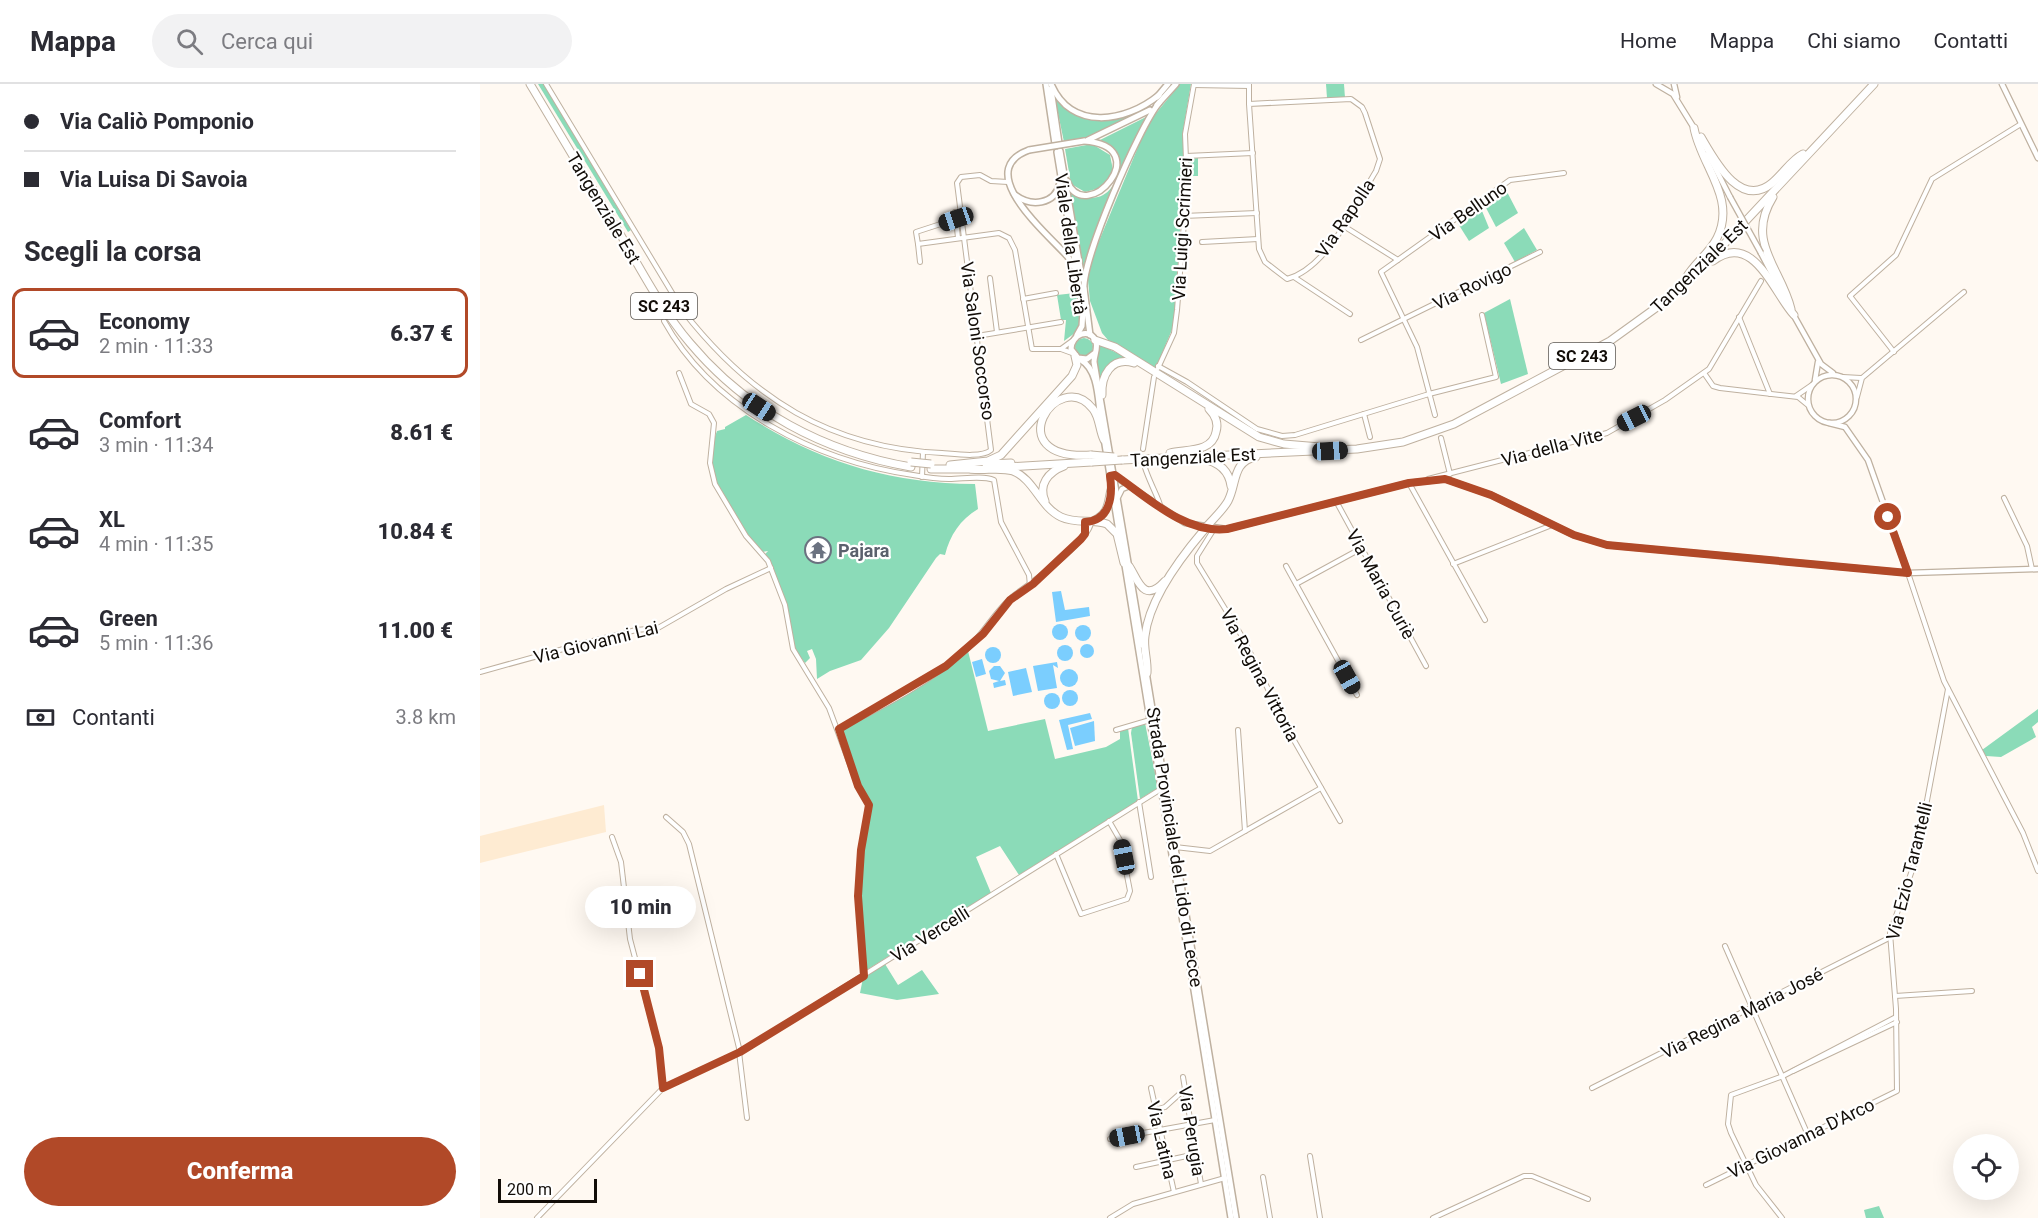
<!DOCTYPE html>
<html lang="it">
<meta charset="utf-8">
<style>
:root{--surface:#fff;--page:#f2f2f3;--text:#2b2b33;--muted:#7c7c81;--line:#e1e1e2;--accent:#b14928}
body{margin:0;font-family:Roboto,sans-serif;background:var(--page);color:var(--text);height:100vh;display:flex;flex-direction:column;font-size:22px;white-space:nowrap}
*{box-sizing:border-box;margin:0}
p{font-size:20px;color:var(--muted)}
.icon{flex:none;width:33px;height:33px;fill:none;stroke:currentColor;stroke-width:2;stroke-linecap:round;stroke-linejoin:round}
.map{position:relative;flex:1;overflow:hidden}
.drawer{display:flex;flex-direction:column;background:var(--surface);width:480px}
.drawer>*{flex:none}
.banner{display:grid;align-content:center;height:132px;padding:0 24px;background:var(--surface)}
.controls{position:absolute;left:1473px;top:1050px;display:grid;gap:12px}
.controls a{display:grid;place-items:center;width:66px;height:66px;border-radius:50%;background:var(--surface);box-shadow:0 6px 24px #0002;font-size:30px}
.scale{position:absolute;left:18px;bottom:15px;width:99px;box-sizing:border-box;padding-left:6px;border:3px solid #120d08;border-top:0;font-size:16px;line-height:21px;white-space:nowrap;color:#120d08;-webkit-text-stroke:4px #fff;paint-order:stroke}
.end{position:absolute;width:27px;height:27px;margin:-14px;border:8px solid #b14928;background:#fff;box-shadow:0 0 0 3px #fff}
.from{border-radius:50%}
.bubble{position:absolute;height:42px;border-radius:21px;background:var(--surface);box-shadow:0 6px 24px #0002;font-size:20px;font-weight:800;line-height:42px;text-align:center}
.car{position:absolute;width:18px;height:36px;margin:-18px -9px;border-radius:8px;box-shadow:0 0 4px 2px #0007;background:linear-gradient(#222 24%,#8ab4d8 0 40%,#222 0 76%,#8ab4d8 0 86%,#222 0)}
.banner b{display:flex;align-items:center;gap:21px;height:57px;font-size:22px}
.banner b+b{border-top:2px solid var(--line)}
.banner i{width:15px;height:15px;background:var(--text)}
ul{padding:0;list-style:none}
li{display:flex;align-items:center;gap:18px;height:90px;margin:0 12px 9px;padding:0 12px;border:3px solid transparent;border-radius:12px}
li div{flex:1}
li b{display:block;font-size:22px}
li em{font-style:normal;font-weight:800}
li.on{border-color:var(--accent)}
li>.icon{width:54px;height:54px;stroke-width:1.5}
h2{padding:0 24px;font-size:27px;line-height:72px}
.pay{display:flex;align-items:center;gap:15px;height:66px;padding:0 24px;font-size:22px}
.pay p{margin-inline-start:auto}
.action{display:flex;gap:12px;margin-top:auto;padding:12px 24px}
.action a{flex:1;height:69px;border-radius:36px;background:var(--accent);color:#fff;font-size:24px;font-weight:800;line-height:69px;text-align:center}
header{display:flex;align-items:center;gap:36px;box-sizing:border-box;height:84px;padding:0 30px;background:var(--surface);border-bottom:2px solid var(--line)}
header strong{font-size:28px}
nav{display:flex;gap:33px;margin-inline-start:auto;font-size:21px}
.search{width:420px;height:54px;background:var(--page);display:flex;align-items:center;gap:15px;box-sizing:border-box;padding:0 21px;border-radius:33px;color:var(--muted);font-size:22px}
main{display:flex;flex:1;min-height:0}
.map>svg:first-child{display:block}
</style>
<header>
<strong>Mappa</strong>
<div class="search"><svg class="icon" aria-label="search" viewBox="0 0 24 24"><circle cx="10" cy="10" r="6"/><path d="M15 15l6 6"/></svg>Cerca qui</div>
<nav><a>Home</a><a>Mappa</a><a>Chi siamo</a><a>Contatti</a></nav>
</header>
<main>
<section class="drawer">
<div class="banner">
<b><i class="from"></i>Via Caliò Pomponio</b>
<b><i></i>Via Luisa Di Savoia</b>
</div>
<h2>Scegli la corsa</h2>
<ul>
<li class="on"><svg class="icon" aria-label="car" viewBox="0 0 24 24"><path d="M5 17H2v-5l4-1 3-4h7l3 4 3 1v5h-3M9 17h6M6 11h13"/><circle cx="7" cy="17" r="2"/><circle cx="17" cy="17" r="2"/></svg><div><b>Economy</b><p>2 min · 11:33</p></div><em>6.37 €</em></li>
<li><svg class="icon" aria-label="car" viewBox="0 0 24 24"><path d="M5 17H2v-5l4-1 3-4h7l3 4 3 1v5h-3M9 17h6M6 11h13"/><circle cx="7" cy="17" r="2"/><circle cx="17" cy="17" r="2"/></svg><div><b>Comfort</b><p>3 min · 11:34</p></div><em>8.61 €</em></li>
<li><svg class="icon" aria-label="car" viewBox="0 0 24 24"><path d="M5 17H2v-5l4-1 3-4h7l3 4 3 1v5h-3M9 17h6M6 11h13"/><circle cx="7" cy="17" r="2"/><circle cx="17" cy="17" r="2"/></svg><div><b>XL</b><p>4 min · 11:35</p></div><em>10.84 €</em></li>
<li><svg class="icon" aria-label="car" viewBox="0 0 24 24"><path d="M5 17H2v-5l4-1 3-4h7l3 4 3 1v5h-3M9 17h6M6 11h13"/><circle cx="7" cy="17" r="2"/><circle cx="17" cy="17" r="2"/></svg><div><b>Green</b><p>5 min · 11:36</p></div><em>11.00 €</em></li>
</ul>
<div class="pay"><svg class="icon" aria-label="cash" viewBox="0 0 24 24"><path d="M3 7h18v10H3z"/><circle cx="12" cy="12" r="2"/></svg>Contanti<p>3.8 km</p></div>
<div class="action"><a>Conferma</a></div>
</section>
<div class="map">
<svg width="1558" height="1134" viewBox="0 0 1558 1134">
<rect width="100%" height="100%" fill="#fff9f2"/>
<polygon fill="#feebd2" points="124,721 126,748 0,779 0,752"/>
<g fill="#8bdbb8">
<polygon points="58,0 64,0 151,146 148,148"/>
<polygon points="700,0 711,0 703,47 705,105 700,143 700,180 694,241 675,286 628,256 622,249 610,217 607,186 668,39"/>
<polygon points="846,0 864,0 865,14 847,14"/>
<path d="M574,10C590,41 630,38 658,27L613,53L584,58Z"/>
<path d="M666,33L603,188L590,105C595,107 601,112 606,113C639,121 651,66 620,56Z"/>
<polygon points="612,60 630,71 633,86 624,103 605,108 591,100 585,65"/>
<polygon points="718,74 718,92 710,92 709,75"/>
<polygon points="1025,104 1038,129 1016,143 1004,120"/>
<polygon points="1000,122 1009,144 989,157 977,138"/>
<polygon points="1044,144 1057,166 1035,178 1024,159"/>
<polygon points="595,209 600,226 599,246 584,257 586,236 581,236 577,211"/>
<polygon points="1030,215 1048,290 1021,300 1004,229"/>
<circle cx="604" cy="263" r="9"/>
<polygon points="620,261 650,275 640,276 621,296 615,274"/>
<path d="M266,331C339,378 408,399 495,400L498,425C480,436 470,451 465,471L460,470L456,474L409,544L381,576L350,587L337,595L336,575L332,565L327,567L330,574L325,579L314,564L307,521L285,470L288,467L282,468C262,450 231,401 231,374C231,364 234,356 237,347L245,345V343Z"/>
<polygon points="488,567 508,647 565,635 575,675 626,663 640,655 640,646 648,644 658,717 539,791 520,762 496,773 511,809 385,887 379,813 384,756 391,723 380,703 361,645 466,585"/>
<polygon points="1558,625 1558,638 1552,643 1556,653 1521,673 1506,672 1502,666"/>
<polygon points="665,639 678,704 660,715 651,649 652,643"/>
<polygon points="405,880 418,901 442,886 459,910 417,916 380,909 383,894"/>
<polygon points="1399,1122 1404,1134 1386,1134 1384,1126"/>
</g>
<g fill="#7bcefe">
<polygon points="581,507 585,526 609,523 610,532 576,538 572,508"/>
<circle cx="580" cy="548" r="8"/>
<circle cx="603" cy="549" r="8"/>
<circle cx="607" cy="567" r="7"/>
<circle cx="585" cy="569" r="8"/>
<circle cx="513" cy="571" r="8"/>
<polygon points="502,575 506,590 496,593 492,578"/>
<polygon points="577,578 578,584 573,581 577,604 558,607 553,582"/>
<polygon points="520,582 525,589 520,597 525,596 526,601 514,604 513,599 519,597 511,595 509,587 514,582"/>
<polygon points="546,584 552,608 533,612 528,588"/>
<circle cx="589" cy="594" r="9"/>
<circle cx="590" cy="614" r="8"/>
<circle cx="572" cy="617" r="8"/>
<polygon points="610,629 612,635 588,641 593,665 587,666 579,636"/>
<polygon points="614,637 615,657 595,662 590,644"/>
</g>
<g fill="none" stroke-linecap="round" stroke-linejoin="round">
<defs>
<g id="minor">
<path d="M66,0L203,227C271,314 350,364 462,369C475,370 502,374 511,366L477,99L481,93L500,91L511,97L528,98"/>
<path d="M769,0V20L779,165L785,178L807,195C848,184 875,121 896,87L900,75L885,29L882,23L871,15L769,20"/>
<polyline points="714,1 769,2"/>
<polyline points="706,72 773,69"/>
<polyline points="475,128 476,135"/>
<polyline points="703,132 777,129"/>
<polyline points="862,141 918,176"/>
<polyline points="478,154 476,135 436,148 438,160 519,149 529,154 535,166 552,265 581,265"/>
<polyline points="722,158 778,155"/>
<polyline points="438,160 440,178"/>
<polyline points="814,193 870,230"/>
<polyline points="510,194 517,248"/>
<polyline points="543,215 576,209"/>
<polyline points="1259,233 1290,310"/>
<path d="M184,237C233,325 336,377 433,391C444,393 457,395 469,395C483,395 502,391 514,396L521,438L549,491L550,502"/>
<polyline points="503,251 581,238"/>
<polyline points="881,256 1060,168"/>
<polyline points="592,257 581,265 592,269"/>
<polyline points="1414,268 1370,212 1416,171 1452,95 1541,40"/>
<polyline points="678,282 707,298 777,345 802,352 815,351 949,310 1016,293 1002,231"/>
<polyline points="678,284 694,249 697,226 707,101 705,50 714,0"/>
<polyline points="199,289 211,320 229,330 234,339 230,379 235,400 266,452 288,477 305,521 313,565 349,624 378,702 389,721 381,766 378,812 384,891"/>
<polyline points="1224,289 1233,302 1240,304 1318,313 1329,322"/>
<polyline points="1363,293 1381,294"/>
<polyline points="1316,312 1332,301"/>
<polyline points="1377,313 1382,294 1484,208"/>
<polyline points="884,330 890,353"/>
<polyline points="955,331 937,263 901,188 1030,96 1084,89"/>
<polyline points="961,354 970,390"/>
<polyline points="663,365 674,293"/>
<path d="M664,380C666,391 680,417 680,421"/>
<polyline points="442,393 443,368"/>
<polyline points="948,395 1127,349 1185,316 1229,285 1281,197"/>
<polyline points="929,399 1005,536"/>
<polyline points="1524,414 1547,462 1552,485"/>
<polyline points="856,417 946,582"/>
<polyline points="734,445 717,472 717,479 763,554 807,644 860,737"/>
<polyline points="973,480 1072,441"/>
<polyline points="806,482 877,611"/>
<polyline points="1428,489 1464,597 1543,749 1558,787"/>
<polyline points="816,500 882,464"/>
<polyline points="0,588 105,559 156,546 178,544 246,505 291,484"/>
<path d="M359,645C401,623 447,600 484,568C502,552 516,526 532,513C549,500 608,459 611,439"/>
<polyline points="636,646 670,636"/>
<polyline points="758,646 765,747"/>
<polyline points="659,718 671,793"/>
<polyline points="186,733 203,748 209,760 260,968"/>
<polyline points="132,753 141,778 150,855 179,965 183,1004"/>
<polyline points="695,763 730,767 841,704"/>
<polyline points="576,770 601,830 647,815 650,807 640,756 629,737"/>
<polyline points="1245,862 1328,1051"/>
<polyline points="1415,912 1492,907"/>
<polyline points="259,968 267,1034"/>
<polyline points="1313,987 1417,938"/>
<polyline points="703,993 721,1100"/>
<polyline points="671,1004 694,1108"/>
<polyline points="1112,1004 1409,854"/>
<polyline points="675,1026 685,1023 705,1005"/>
<polyline points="630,1055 735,1036"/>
<polyline points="830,1072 840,1134"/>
<polyline points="656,1083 716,1070"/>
<polyline points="783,1093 790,1134"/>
<polyline points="1226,1101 1417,1007 1416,925 1410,849 1436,775 1468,605"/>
<polyline points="57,1134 183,1004 260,968 299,944 681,705"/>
<polyline points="630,1134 653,1120 745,1094"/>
<polyline points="953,1134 1044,1092 1052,1092 1108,1115"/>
<polyline points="1302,1134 1276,1101 1251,1049 1248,1040 1251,1011 1303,992 1416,933"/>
</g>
<g id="tertiary">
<polyline points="1176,0 1193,10 1214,44"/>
<polyline points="1194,0 1197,13"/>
<polyline points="1522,0 1558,74"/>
<polyline points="1228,70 1250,113"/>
<polyline points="1281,169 1302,209"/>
<polyline points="1313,230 1341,280 1353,289"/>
<circle cx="1352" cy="315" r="24"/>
<polyline points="1335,296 1338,278"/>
<polyline points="1349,339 1365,343 1388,376 1428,489"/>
<polyline points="633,391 705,439 747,445 929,399 965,395 1011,411 1094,451 1127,461 1428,489 1558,485"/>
<polyline points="638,413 642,405 650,402"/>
</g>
<g id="secondary">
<polyline points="566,0 575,60"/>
<path d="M571,0C591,47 645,39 679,11"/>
<polyline points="571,5 579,59"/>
<polyline points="677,13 688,0"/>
<polyline points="677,21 696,0"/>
<polyline points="608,56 670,26"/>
<path d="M549,66C491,87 569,151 588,173L593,182"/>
<polyline points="580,67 602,195"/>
<polyline points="577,68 603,227 602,242 597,251"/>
<path d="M587,97C606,144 678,62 604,57"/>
<path d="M535,111C551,123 575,121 580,99"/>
<polyline points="604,204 610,251"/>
<path d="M604,206C601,177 659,43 679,19"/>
<path d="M615,269L607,275L598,274L591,265C591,251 610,242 616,258C618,265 614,271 614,278L662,561"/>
<path d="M601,276C619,286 618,318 621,336"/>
<polyline points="624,354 640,454"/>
<polyline points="644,475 751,1134"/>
<polyline points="666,588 756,1134"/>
</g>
<g id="trunk">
<path d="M50,0C79,49 109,99 139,148C161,186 182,226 210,259C267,327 344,368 431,383"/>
<path d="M1221,53C1234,75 1260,126 1292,99C1303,90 1311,76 1323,70"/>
<path d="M1293,113C1265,158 1301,184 1311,225"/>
<path d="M1233,177C1273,146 1293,208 1314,231"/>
<path d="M1206,194C1214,179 1229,170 1237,154C1257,114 1221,82 1214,44"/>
<polyline points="615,256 635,263 779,353 804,360 840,363"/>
<path d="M622,311C621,292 631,272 654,279"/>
<path d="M690,369C706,365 732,369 736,348C739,338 735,331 729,325"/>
<path d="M611,371C516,377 578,280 613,325C620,334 619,346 624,356"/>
<path d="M723,375C738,378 749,386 751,402"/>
<polyline points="642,376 877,365 923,358 974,340 1130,257 1191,213 1232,173 1394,0"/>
<polyline points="506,380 531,379"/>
<polyline points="470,381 508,377 521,371 592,292 597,281 595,272"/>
<polyline points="526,383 612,378"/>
<polyline points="451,385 494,385"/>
<path d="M491,385C504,387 520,383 533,387C554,395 560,423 581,433C596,440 612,435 627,440L637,450L644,479"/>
<path d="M565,417C558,401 568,388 584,382"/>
<path d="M613,437C631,428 627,418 632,402"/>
<path d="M727,442C734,434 743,426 748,417C757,400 752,377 776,373"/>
<path d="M649,482C658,495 663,521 685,497"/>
<path d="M667,589C668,576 663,564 665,552C669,516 701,473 724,446"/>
</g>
</defs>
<use href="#minor" stroke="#bfb1a0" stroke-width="6"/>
<use href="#tertiary" stroke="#bfb1a0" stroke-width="7"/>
<use href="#secondary" stroke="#bfb1a0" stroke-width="8"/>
<use href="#trunk" stroke="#bfb1a0" stroke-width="9"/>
<use href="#minor" stroke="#fff" stroke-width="4"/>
<use href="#tertiary" stroke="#fff" stroke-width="4.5"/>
<use href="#secondary" stroke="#fff" stroke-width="5"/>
<use href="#trunk" stroke="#fff" stroke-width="7"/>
<defs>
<polyline id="tertiary-bridge" points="1250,113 1281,169"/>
<polyline id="secondary-bridge" points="549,66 604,57"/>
<g id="trunk-bridge">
<polyline points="611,371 634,373"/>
<polyline points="431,378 451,380"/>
<polyline points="612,378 642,376"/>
<polyline points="724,446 727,442"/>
</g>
</defs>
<use href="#tertiary-bridge" stroke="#bfb1a0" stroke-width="7" stroke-linecap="butt"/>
<use href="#secondary-bridge" stroke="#bfb1a0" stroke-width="8" stroke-linecap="butt"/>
<use href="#trunk-bridge" stroke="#bfb1a0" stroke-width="9" stroke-linecap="butt"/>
<use href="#tertiary-bridge" stroke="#fff" stroke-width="4.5"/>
<use href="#secondary-bridge" stroke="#fff" stroke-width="5"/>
<use href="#trunk-bridge" stroke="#fff" stroke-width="7"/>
</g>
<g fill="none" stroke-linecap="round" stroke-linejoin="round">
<path stroke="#b14928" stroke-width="8" d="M160,890L179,964L183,1004L260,968L384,892L378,812L381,766L389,721L378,702L359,645L466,582L503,550L530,516L553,500L601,455L605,450V438C630,437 633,412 630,392L635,391C667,413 705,450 747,445L929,399L965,395L1011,411L1094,451L1127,461L1428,489L1408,433"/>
</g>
<defs>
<symbol id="temple-ring" viewBox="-11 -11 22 22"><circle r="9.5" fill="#fff" stroke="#6b7280" stroke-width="1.5"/><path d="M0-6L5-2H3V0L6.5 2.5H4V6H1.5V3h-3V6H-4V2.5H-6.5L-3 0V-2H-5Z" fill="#6b7280"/></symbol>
</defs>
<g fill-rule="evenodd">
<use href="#temple-ring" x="323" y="451" width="30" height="30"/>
</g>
<g text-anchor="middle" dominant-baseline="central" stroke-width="4.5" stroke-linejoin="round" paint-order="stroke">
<g fill="#fff" stroke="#595652" stroke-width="1.5">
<rect x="151" y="209" width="66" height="26" rx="4.5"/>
<rect x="1069" y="259" width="66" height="26" rx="4.5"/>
</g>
<g font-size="16" font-weight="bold" fill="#120d08">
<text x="184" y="222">SC 243</text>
<text x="1102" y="272">SC 243</text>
</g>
<g font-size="18" fill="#120d08" stroke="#fff">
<text transform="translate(124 124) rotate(59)">Tangenziale Est</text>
<text transform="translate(988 127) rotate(-35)">Via Belluno</text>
<text transform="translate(865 134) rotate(-56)">Via Rapolla</text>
<text transform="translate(702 145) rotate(-87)">Via Luigi Scrimieri</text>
<text transform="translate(591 160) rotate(82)">Viale della Libertà</text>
<text transform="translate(1219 182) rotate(-44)">Tangenziale Est</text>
<text transform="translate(992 202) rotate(-26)">Via Rovigo</text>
<text transform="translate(498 257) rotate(82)">Via Saloni Soccorso</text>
<text transform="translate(1072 363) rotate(-15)">Via della Vite</text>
<text transform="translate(713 373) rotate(-3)">Tangenziale Est</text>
<text transform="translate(901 500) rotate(61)">Via Maria Curiè</text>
<text transform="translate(116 558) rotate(-14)">Via Giovanni Lai</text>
<text transform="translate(780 591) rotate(62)">Via Regina Vittoria</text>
<text transform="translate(695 763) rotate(81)">Strada Provinciale del Lido di Lecce</text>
<text transform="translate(1429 787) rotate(-76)">Via Ezio Tarantelli</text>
<text transform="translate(450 850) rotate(-32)">Via Vercelli</text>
<text transform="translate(1262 929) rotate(-27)">Via Regina Maria José</text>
<text transform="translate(712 1047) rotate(81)">Via Perugia</text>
<text transform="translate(1321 1054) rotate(-26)">Via Giovanna D'Arco</text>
<text transform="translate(682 1056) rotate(77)">Via Latina</text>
</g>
<g font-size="18" font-weight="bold" fill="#5b616d" stroke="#fff" text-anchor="start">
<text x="358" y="466">Pajara</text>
</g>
</g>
</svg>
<div class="controls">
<a><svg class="icon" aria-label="locate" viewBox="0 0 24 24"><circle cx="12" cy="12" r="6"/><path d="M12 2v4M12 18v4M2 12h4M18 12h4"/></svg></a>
</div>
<div class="scale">200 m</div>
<i class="end from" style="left:1408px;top:433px"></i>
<i class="end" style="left:160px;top:890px"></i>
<div class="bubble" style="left:105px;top:802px;width:111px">10 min</div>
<i class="car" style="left:476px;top:135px;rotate:251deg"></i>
<i class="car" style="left:279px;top:323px;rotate:123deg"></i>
<i class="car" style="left:1154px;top:334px;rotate:243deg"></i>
<i class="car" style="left:850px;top:367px;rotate:87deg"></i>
<i class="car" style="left:867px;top:593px;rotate:151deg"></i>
<i class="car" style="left:644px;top:773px;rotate:349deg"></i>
<i class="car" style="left:647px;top:1052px;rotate:259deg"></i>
</div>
</main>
